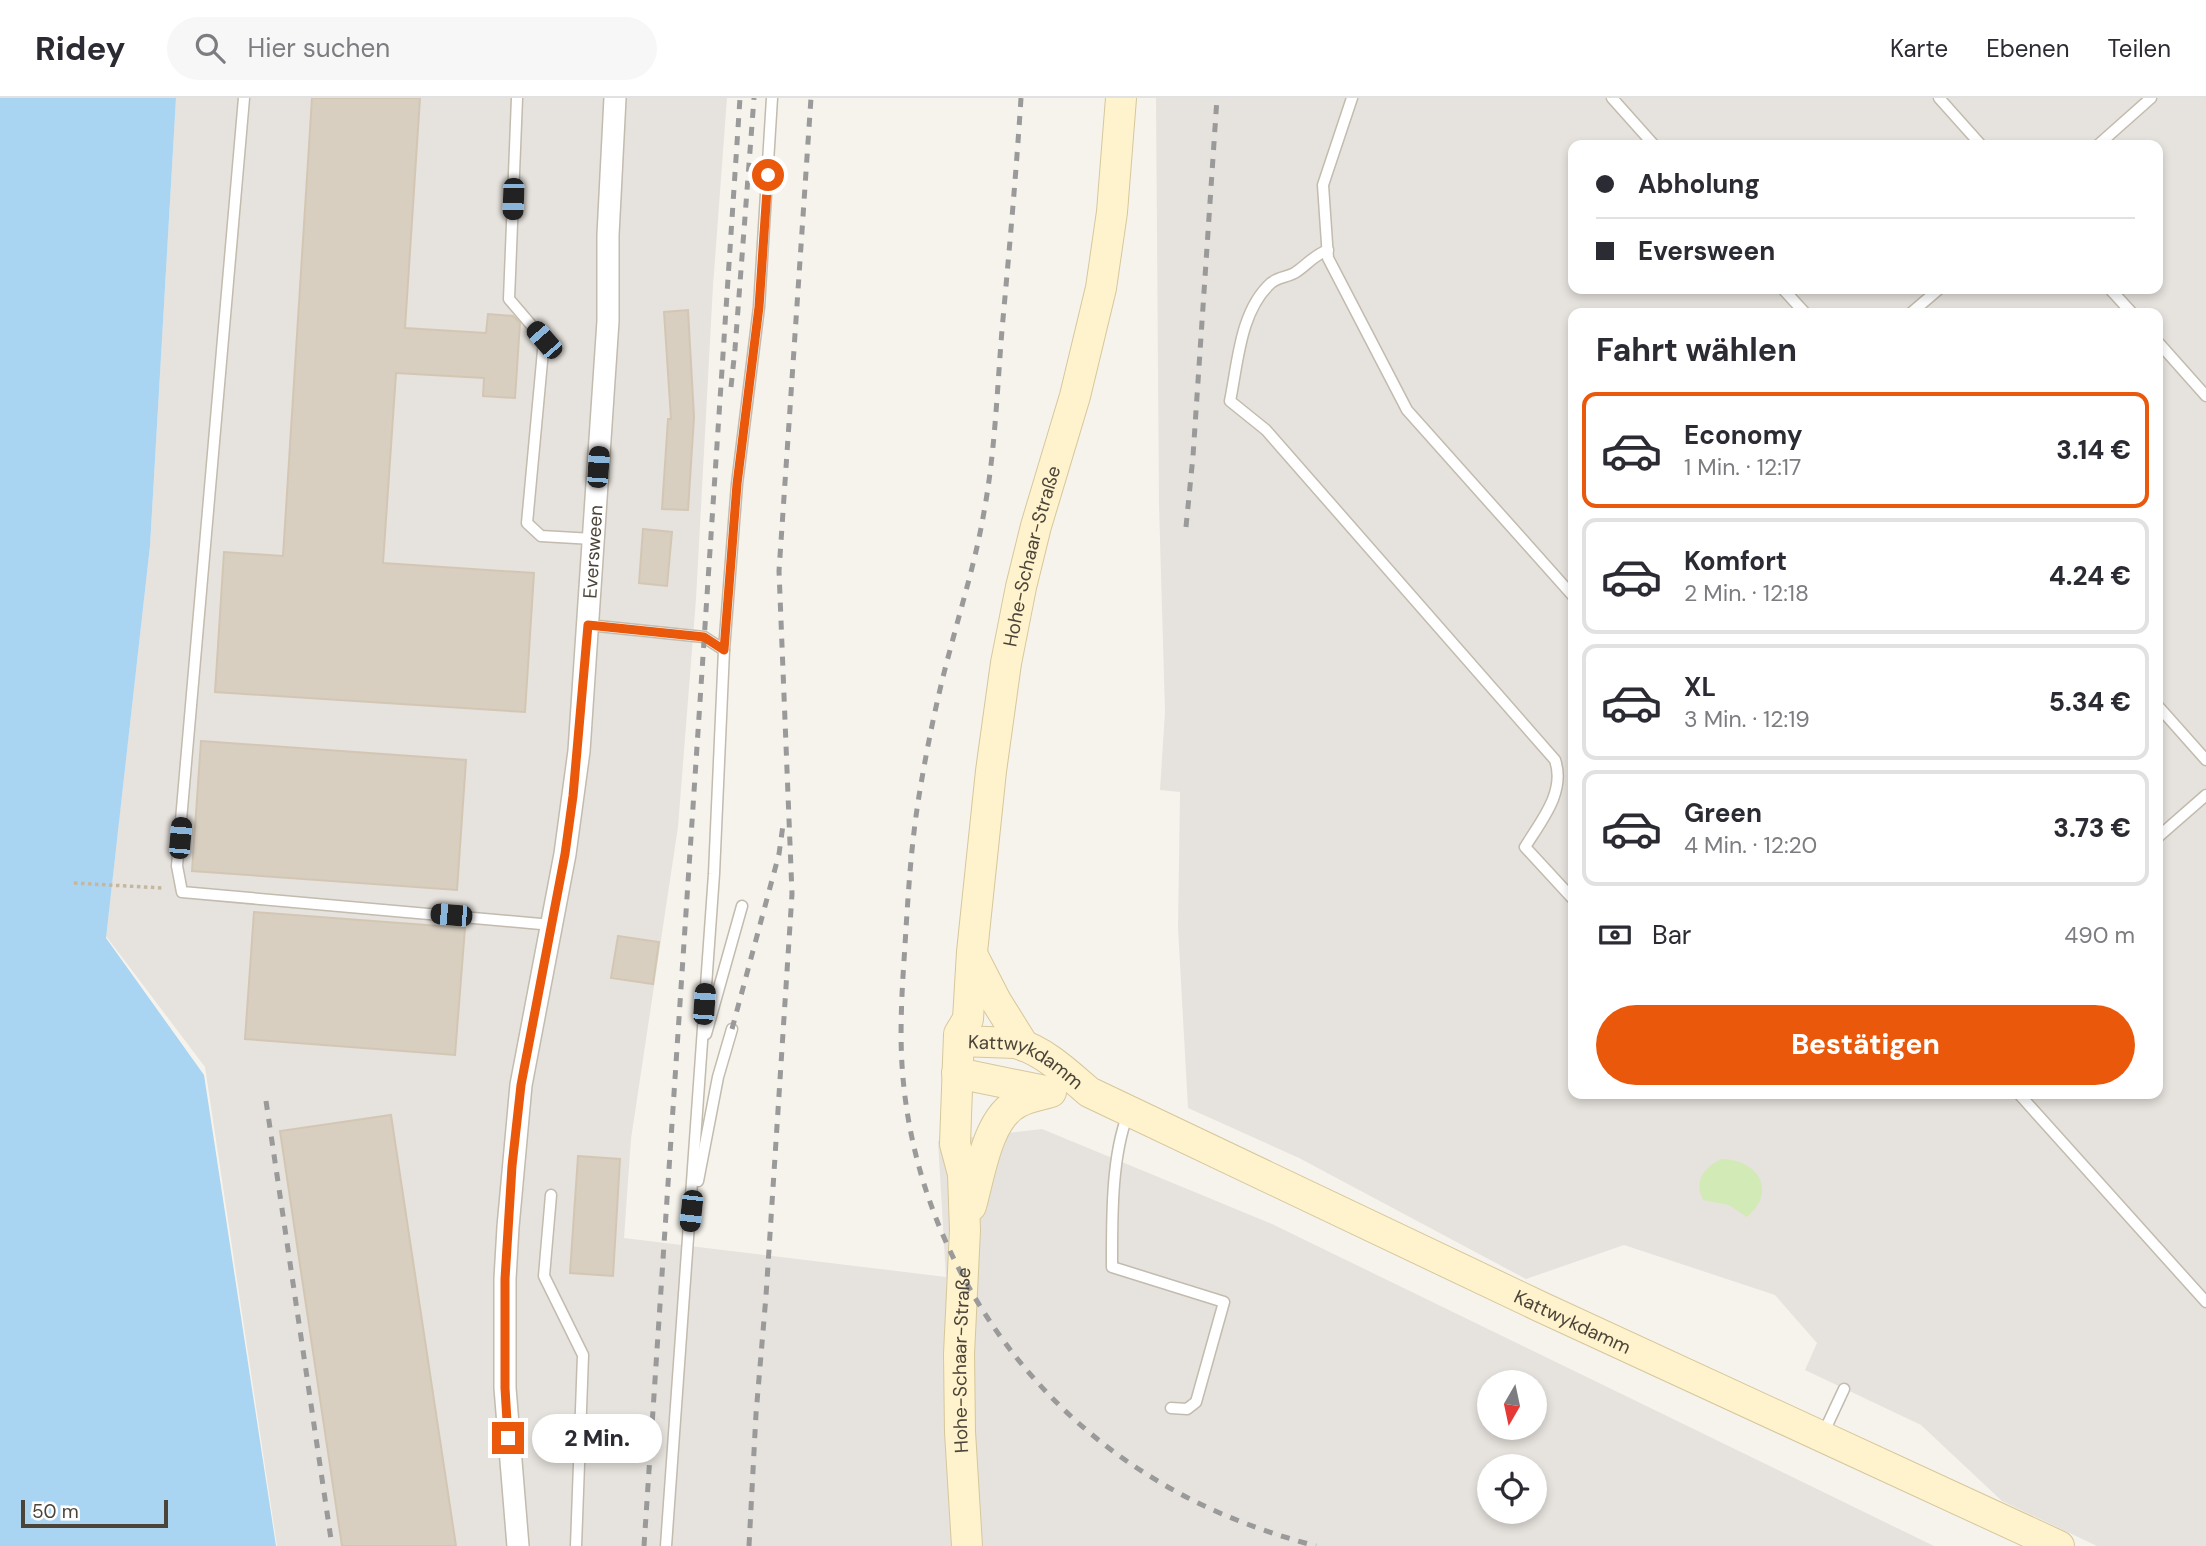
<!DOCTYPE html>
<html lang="de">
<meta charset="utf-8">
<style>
:root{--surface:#fff;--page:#f7f7f7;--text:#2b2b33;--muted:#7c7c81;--line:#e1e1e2;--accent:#ea580c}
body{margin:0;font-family:"DM Sans",sans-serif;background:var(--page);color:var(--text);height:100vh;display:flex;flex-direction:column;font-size:26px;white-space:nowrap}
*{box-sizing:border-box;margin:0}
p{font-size:23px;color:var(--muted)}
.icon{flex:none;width:38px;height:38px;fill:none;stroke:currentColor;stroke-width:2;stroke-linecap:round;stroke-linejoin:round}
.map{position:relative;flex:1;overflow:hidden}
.side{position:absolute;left:1568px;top:210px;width:595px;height:791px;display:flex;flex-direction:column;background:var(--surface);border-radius:14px;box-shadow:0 4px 10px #0003}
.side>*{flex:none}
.top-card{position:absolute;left:1568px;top:42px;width:595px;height:154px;border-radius:14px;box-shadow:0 4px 10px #0003;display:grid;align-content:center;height:154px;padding:0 28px;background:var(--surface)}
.needle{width:46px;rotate:189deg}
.buttons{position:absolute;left:1477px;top:1272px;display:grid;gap:14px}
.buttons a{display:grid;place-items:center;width:70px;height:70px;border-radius:50%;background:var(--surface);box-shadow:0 4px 10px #0003;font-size:35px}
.scale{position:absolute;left:21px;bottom:18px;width:147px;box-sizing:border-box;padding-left:7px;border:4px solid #4b4439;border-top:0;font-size:19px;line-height:24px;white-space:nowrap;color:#4b4439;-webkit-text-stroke:5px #fff;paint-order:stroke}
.end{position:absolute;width:32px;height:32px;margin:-16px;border:9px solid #ea580c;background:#fff;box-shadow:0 0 0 4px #fff}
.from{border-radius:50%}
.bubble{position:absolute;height:49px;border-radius:24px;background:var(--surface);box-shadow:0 4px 10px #0003;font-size:23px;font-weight:800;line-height:49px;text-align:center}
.car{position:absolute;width:21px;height:42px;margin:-21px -10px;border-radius:9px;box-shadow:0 0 5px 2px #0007;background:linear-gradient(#222 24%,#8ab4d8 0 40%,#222 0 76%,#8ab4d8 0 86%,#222 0)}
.top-card b{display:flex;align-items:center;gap:24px;height:66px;font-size:26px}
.top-card b+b{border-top:2px solid var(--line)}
.top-card i{width:18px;height:18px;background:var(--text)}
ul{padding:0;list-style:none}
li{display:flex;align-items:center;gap:21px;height:116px;margin:0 14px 10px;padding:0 14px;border:4px solid var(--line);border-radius:14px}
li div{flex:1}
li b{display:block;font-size:26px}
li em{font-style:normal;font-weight:800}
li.active{border-color:var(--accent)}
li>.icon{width:63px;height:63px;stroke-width:1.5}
h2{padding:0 28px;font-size:32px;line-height:84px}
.pay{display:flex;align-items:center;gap:18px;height:77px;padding:0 28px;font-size:26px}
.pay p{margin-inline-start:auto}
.cta{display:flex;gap:14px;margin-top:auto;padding:14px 28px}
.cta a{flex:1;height:80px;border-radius:42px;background:var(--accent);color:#fff;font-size:28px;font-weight:800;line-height:80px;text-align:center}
header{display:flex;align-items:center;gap:42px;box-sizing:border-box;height:98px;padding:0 35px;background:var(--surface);border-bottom:2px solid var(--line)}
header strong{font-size:33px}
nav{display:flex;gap:38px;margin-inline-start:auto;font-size:24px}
.search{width:490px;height:63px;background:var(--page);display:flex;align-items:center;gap:18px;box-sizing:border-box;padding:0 24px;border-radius:38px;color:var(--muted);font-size:26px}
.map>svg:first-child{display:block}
</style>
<header>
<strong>Ridey</strong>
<div class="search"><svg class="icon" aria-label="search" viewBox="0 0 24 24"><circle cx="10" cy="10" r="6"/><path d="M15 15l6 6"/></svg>Hier suchen</div>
<nav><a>Karte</a><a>Ebenen</a><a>Teilen</a></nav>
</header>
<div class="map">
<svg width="2206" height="1448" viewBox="0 0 2206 1448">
<rect width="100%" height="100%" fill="#f6f3ec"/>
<g fill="#e6e2dd" fill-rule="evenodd">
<path d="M176,0H727L713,188L696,501L678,729L631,1041L624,1140L946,1179L938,1043L1042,1031L1272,1126L1934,1448H277L205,969L106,838L150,448ZM1489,1284H1535V1330H1489ZM1489,1368H1535V1414H1489Z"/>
<path d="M1156,0H2206V1448H2097L2002,1403L1921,1327L1805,1272L1817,1245L1775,1197L1624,1147L1526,1181L1299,1060L1188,1010L1178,830L1180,694L1160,692L1165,614L1159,407ZM1573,47H2158V191H1573ZM1573,215H2158V996H1573Z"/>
</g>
<path fill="#d2eab5" d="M1722,1061C1758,1062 1778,1093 1747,1119L1729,1107L1703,1102C1694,1082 1704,1069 1722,1061Z"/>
<polygon fill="#a9d4f2" points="0,0 176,0 150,448 106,840 204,977 276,1448 0,1448"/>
<g fill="#d8cfc1" stroke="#d3c7b4" stroke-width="2">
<polygon points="312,0 420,0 405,230 486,235 488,216 513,218 520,225 515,300 483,298 484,280 396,275 383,465 534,475 525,614 215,594 224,454 283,458"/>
<polygon points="688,212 694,319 688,412 662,411 668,321 671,321 664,214"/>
<polygon points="643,431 672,434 667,488 639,485"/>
<polygon points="201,643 466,662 457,792 192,773"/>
<polygon points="254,814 465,830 455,957 245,941"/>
<polygon points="618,838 659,844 653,886 611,880"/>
<polygon points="391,1017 456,1448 342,1448 280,1033"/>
<polygon points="578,1058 620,1061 613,1178 570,1175"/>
</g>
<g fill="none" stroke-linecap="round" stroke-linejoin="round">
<defs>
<g id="lane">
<polyline points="244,0 177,768 182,794 552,827"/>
<polyline points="517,0 509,201 544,242 527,425 541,438 593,441"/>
<polyline points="1352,0 1323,87 1328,160 1407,312 1573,498"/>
<polyline points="1612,0 1654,47"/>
<polyline points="1939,0 1981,47"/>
<polyline points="2098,47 2151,0"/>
<path d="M1328,152C1314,157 1308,166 1296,174C1289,179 1278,179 1271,185C1240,213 1238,264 1230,303L1266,332L1555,662C1566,694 1541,723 1525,749L1573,801"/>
<polyline points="1783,191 1805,215"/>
<polyline points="2110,191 2132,215"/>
<polyline points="1911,215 1939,191"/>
<polyline points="2158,244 2206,298"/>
<polyline points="588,527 704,539 724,552 714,776 666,1448"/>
<polyline points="724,552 737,386 759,209 772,0"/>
<polyline points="2158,608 2206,662"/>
<polyline points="2158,739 2206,697"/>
<polyline points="706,936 742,808"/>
<polyline points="2019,996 2206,1204"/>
<path d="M1128,1016C1111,1059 1112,1123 1112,1169L1224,1204L1196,1304L1187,1311L1171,1310"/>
<polyline points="698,1083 718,979 732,931"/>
<polyline points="551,1097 544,1178 583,1257 576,1448"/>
<polyline points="1823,1336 1844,1291"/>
</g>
<g id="street">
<path id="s1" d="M518,1448L505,1290V1181L508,1129L521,987L565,756L579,653L608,223V137L615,0"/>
</g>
<g id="secondary">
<polyline points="973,858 996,903 1024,948"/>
<path id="s2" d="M959,943L1016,945C1044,953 1067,975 1089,994L1541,1209L2059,1448"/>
<polyline points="957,975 1050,994"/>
<path d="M971,1108C980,1077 987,1019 1019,1004C1029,999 1041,997 1051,994"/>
<path id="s3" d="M967,1448L960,1334L959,1256L965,1132L963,1076L955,1046L959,936L968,921L972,854L991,673L1006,565L1021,489L1036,428L1075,298L1101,190L1112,114L1121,0"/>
</g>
</defs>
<use href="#lane" stroke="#c2bbae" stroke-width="13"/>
<use href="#street" stroke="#c2bbae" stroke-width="24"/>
<use href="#secondary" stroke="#d6c79b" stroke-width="32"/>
<polyline stroke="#c4b79f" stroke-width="3.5" stroke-dasharray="3.5 3.5" stroke-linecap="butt" points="74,785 162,790"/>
<use href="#lane" stroke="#fff" stroke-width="10"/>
<use href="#street" stroke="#fff" stroke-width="21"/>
<use href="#secondary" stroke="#fff3cd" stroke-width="30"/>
<g stroke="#9a9a9a" stroke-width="5" stroke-dasharray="9 9" stroke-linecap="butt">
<path d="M1021,0C1016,78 1009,155 1002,232C997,293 995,354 984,414C976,461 962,506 950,552C937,600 927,649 919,698C911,747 908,798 905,847C902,892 899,936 903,980C917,1141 1011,1292 1148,1377C1200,1410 1256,1432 1316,1448"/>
<polyline points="731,289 735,251 754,0"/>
<polyline points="1186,429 1193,358 1217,0"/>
<polyline points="732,931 779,756 783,727"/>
<polyline points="266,1003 332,1448"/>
<polyline points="644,1448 740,0"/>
<polyline points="749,1448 756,1316 766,1198 792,796 779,473 811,0"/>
</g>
</g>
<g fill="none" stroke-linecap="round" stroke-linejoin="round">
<polyline stroke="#ea580c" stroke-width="9" points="508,1340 505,1290 505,1181 512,1068 521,987 565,756 573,698 588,527 704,539 724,552 737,386 759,209 768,77"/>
</g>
<g text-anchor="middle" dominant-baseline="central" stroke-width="7" stroke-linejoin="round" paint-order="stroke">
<g font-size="19" fill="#4b4439" stroke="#fff">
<text stroke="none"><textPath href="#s1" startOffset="1001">Eversween</textPath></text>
<text stroke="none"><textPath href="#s3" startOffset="999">Hohe-Schaar-Straße</textPath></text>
<text stroke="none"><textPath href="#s2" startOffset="72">Kattwykdamm</textPath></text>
<text stroke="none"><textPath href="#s2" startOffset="681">Kattwykdamm</textPath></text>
<text stroke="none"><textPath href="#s3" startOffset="186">Hohe-Schaar-Straße</textPath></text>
</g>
</g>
</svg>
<div class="buttons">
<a><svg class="needle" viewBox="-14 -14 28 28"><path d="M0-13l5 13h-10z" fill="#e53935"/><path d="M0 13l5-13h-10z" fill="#7c7c81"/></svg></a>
<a><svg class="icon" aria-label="locate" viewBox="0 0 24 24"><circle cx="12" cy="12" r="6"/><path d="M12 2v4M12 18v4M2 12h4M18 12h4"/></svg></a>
</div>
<div class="scale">50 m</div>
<i class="end from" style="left:768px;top:77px"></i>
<i class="end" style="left:508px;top:1340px"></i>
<div class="bubble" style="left:532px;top:1316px;width:130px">2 Min.</div>
<i class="car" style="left:513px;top:101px;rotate:182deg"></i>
<i class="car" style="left:544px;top:242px;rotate:319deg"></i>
<i class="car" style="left:598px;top:369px;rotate:4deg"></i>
<i class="car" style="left:180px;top:740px;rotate:5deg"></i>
<i class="car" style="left:451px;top:817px;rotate:275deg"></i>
<i class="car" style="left:704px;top:906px;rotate:4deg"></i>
<i class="car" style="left:691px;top:1113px;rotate:186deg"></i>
<div class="top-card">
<b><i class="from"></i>Abholung</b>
<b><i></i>Eversween</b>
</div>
<section class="side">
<h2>Fahrt wählen</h2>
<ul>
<li class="active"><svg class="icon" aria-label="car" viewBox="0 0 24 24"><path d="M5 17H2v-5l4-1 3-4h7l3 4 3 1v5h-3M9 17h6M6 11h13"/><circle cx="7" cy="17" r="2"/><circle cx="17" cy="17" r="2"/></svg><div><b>Economy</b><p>1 Min. · 12:17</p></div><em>3.14 €</em></li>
<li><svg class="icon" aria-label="car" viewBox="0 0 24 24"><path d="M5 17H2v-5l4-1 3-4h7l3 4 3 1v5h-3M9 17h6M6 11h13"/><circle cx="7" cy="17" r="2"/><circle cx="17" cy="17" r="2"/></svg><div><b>Komfort</b><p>2 Min. · 12:18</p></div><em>4.24 €</em></li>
<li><svg class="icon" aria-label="car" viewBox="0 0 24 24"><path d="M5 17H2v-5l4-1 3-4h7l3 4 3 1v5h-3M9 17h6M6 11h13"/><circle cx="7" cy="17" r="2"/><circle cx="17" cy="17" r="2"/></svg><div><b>XL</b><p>3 Min. · 12:19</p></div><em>5.34 €</em></li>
<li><svg class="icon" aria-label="car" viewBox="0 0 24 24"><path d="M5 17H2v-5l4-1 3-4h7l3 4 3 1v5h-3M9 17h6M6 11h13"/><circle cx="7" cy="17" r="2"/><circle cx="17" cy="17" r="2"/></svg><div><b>Green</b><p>4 Min. · 12:20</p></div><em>3.73 €</em></li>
</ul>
<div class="pay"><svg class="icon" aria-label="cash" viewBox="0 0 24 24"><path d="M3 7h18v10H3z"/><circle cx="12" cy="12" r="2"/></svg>Bar<p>490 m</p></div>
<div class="cta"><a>Bestätigen</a></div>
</section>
</div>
